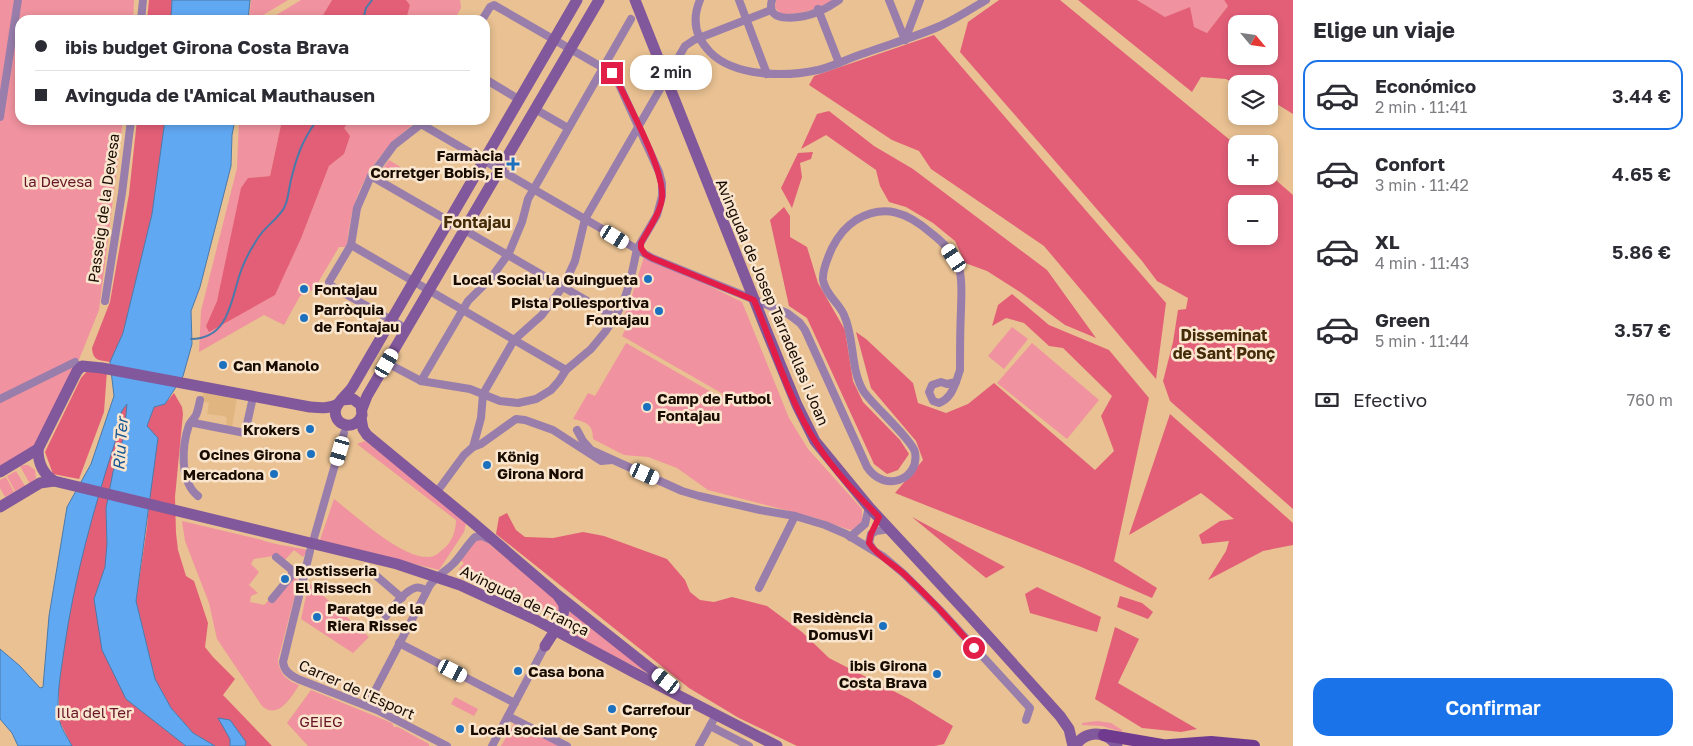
<!DOCTYPE html>
<html lang="es">
<meta charset="utf-8">
<style>
:root{--surface:#fff;--page:#f2f2f3;--text:#2b2b33;--muted:#7c7c81;--line:#e1e1e2;--accent:#1a73e8}
body{margin:0;font-family:"Golos Text",sans-serif;background:var(--page);color:var(--text);height:100vh;display:flex;flex-direction:column;font-size:19px;white-space:nowrap}
*{box-sizing:border-box;margin:0}
p{font-size:16px;color:var(--muted)}
.icon{flex:none;width:28px;height:28px;fill:none;stroke:currentColor;stroke-width:2;stroke-linecap:round;stroke-linejoin:round}
.map{position:relative;flex:1;overflow:hidden}
.side{display:flex;flex-direction:column;background:var(--surface);width:400px}
.side>*{flex:none}
.guide{position:absolute;left:15px;top:15px;width:475px;height:110px;border-radius:15px;box-shadow:0 2px 8px #0003;display:grid;align-content:center;height:110px;padding:0 20px;background:var(--surface)}
.needle{width:32px;rotate:119deg}
.fabs{position:absolute;left:1228px;top:15px;display:grid;gap:10px}
.fabs a{display:grid;place-items:center;width:50px;height:50px;border-radius:10px;background:var(--surface);box-shadow:0 2px 8px #0003;font-size:25px}
.end{position:absolute;width:22px;height:22px;margin:-11px;border:6px solid #e11d48;background:#fff;box-shadow:0 0 0 2px #fff}
.from{border-radius:50%}
.bubble{position:absolute;height:35px;border-radius:15px;background:var(--surface);box-shadow:0 2px 8px #0003;font-size:16px;font-weight:600;line-height:35px;text-align:center}
.car{position:absolute;width:15px;height:30px;margin:-15px -8px;border-radius:6px;box-shadow:0 0 4px 1px #0007;background:linear-gradient(#fff 24%,#345 0 40%,#fff 0 76%,#345 0 86%,#fff 0)}
.guide b{display:flex;align-items:center;gap:18px;height:48px;font-size:19px}
.guide b+b{border-top:1px solid var(--line)}
.guide i{width:12px;height:12px;background:var(--text)}
ul{padding:0;list-style:none}
li{display:flex;align-items:center;gap:15px;height:70px;margin:0 10px 8px;padding:0 10px;border:2px solid transparent;border-radius:15px}
li div{flex:1}
li b{display:block;font-size:19px}
li em{font-style:normal;font-weight:600}
li.current{border-color:var(--accent)}
li>.icon{width:45px;height:45px;stroke-width:1.5}
h2{padding:0 20px;font-size:22px;line-height:60px}
.pay{display:flex;align-items:center;gap:12px;height:55px;padding:0 20px;font-size:19px}
.pay p{margin-inline-start:auto}
.primary-button{display:flex;gap:10px;margin-top:auto;padding:10px 20px}
.primary-button a{flex:1;height:58px;border-radius:15px;background:var(--accent);color:#fff;font-size:20px;font-weight:600;line-height:58px;text-align:center}
main{display:flex;flex:1;min-height:0}
.map>svg:first-child{display:block}
</style>
<main>
<div class="map">
<svg width="1293" height="746" viewBox="0 0 1293 746">
<rect width="100%" height="100%" fill="#e9c192"/>
<polygon fill="#e0b580" points="204,391 237,398 232,427 226,426 227,418 224,416 207,414 209,403 201,401"/>
<g fill="#f0929f">
<polygon points="0,0 134,0 133,20 20,20 20,120 123,120 99,310 78,362 33,450 0,468"/>
<polygon points="251,0 288,0 255,20 249,20"/>
<polygon points="301,0 332,0 320,20 268,20"/>
<polygon points="406,0 460,0 461,8 454,20 406,20 410,5"/>
<path d="M776,0H835C817,9 801,15 780,14L775,7Z"/>
<polygon points="1137,0 1224,0 1228,6 1207,33 1193,27 1165,17"/>
<path d="M239,120H282L270,176L248,178L217,301L206,326L302,236L329,166L344,154L343,128L350,120H419C384,145 357,180 350,224C349,231 347,237 348,244L345,247H339L319,281L320,286L300,296L284,325L264,315L199,352L201,311L237,168Z"/>
<polygon points="389,160 402,168 394,181 380,172"/>
<path d="M645,254L742,302L789,418L808,449L862,509V522L852,530L847,529L816,518L708,490L677,468L648,457L624,455L593,439C593,424 586,422 573,419L588,393L595,396L626,343L720,397L701,430L723,394L622,336L630,321L623,317L628,308Z"/>
<polygon points="1012,327 1028,339 1004,369 988,356"/>
<polygon points="1032,343 1099,400 1067,439 997,383"/>
<path d="M365,441L461,516L466,523L464,532L439,570L320,540L334,499C355,515 402,559 429,557C434,557 438,554 442,550C452,543 456,531 456,520L357,444Z"/>
<polygon points="24,465 28,465 35,470 36,478 30,484 20,466"/>
<polygon points="16,471 25,486 15,491 7,476"/>
<polygon points="6,477 14,492 5,497 0,488 0,480"/>
<path d="M182,521L262,540C267,543 299,548 308,550L303,557L294,550L285,560L273,556L254,559L251,564L259,572L249,585L258,593L251,596L250,602L264,605L269,600L276,599L294,577L299,580L278,660C279,673 287,681 299,685C291,698 278,720 262,706L217,639L209,603L185,541Z"/>
<polygon points="478,539 483,539 559,601 559,613 556,617 493,585 460,572 459,569 464,563 460,560 473,543"/>
<polygon points="309,583 369,637 353,653 301,619"/>
<polygon points="570,612 574,612 645,669 644,671 567,632 564,629 563,624"/>
<polygon points="311,690 392,723 394,727 398,727 429,744 429,746 308,746 287,723"/>
<polygon points="455,697 478,709 474,716 451,704"/>
<polygon points="1097,721 1111,723 1122,730 1122,732 1102,726 1082,725 1082,723"/>
<polygon points="515,722 561,746 501,746"/>
</g>
<g fill="#e35f78" fill-rule="evenodd">
<polygon points="149,0 172,0 171,20 147,20"/>
<polygon points="332,0 406,0 410,5 406,20 320,20"/>
<path d="M999,0H1060L1236,145V176H1269V174L1293,195V509L1170,401L1163,381L1173,342L1178,310L1186,309L1188,298L1157,281L1142,261L960,52L968,22ZM1236,204H1269V236H1236Z"/>
<path d="M1078,0H1137L1165,17L1190,7L1194,27L1207,33L1228,6L1224,0H1293V114L1269,99V84H1236L1226,79L1201,77L1192,92ZM1236,24H1269V56H1236Z"/>
<polygon points="934,35 1166,303 1156,379 1044,246 931,169 919,151 892,140 809,85 814,76"/>
<polygon points="829,111 874,146 913,169 1047,270 1096,338 1065,325 1020,292 987,271 965,263 955,241 933,223 906,207 889,202 880,186 876,170 826,135 801,149 817,114"/>
<path d="M137,120H165L152,214L123,333L110,362C99,360 93,361 92,348L110,302L129,194Z"/>
<polygon points="282,120 350,120 344,128 350,136 344,154 329,166 302,236 275,295 209,332 206,326 217,301 241,188 248,178 270,176"/>
<polygon points="813,152 811,159 800,163 802,177 792,208 781,188 798,153"/>
<polygon points="784,207 790,216 790,237 807,247 818,283 845,330 853,381 863,402 900,440 909,454 898,470 887,474 874,464 807,318 789,306 770,220"/>
<polygon points="1012,294 1049,325 1109,350 1149,398 1114,561 1157,588 1152,598 1079,566 895,493 923,460 916,441 871,388 856,332 866,339 913,383 918,403 946,413 968,404 994,383 1095,470 1114,451 1101,416 1112,396 1063,348 1049,346 1024,323 1006,318 992,326 998,305"/>
<polygon points="88,370 107,371 104,412 79,479 53,474 45,452 81,378"/>
<polygon points="174,393 182,407 183,414 175,497 176,533 178,550 186,576 194,581 208,623 205,647 213,657 235,679 223,695 272,746 245,746 246,742 219,718 230,739 230,746 215,746 193,733 171,708 155,679 136,601 147,527 150,492 147,426 154,407 165,404"/>
<polygon points="128,403 124,436 113,472 106,508 107,544 105,567 94,599 126,699 186,746 72,746 59,720 59,686 66,635 75,584 87,536 100,486 116,439 120,412"/>
<polygon points="1170,414 1293,523 1293,545 1263,551 1208,580 1226,551 1229,541 1202,544 1199,535 1220,521 1234,519 1201,493 1129,535"/>
<polygon points="507,513 516,530 525,537 553,538 583,532 604,536 667,559 685,580 690,592 700,600 714,602 732,597 767,606 802,632 829,658 909,699 953,726 944,744 935,746 797,746 739,718 689,688 496,534 499,517"/>
<polygon points="912,517 1005,567 986,578"/>
<polygon points="1037,587 1101,617 1097,632 1030,613 1025,594"/>
<polygon points="1120,596 1142,603 1153,612 1148,619 1117,607"/>
<polygon points="1115,627 1139,639 1118,683 1197,729 1181,732 1142,728 1095,699"/>
</g>
<g fill="#61a8f3" stroke="#4b79aa">
<polygon points="172,0 250,0 248,20 171,20"/>
<path d="M165,120H235L232,135L231,166L200,287L191,311L192,344L183,376L165,404L154,407L147,426L158,438L136,601L155,679L171,708L193,733L215,746H186L126,699L102,650L94,599L105,567L107,544L106,508L113,472L124,436L127,404C116,416 119,427 115,442C93,511 74,579 64,650C61,672 56,696 59,718C60,727 68,738 72,746H18L12,733L0,719V649L20,666L40,688L43,687L49,616L67,507L91,464L114,396L110,362L123,333L152,214Z"/>
<polygon points="218,718 230,720 246,742 245,746 230,746 230,739"/>
</g>
<g fill="none" stroke-linecap="round" stroke-linejoin="round">
<g stroke="#4b79aa" stroke-width="2">
<polyline points="363,20 366,8 372,0"/>
<path d="M191,339C231,339 231,296 242,268C246,258 252,247 258,238C265,226 280,218 285,206C289,197 289,185 292,176C298,152 303,140 317,120"/>
</g>
<g stroke="#997eac" stroke-width="8">
<path d="M700,0C692,19 695,37 710,52C734,77 786,77 818,70C834,66 849,58 865,53C890,44 915,37 940,26C956,19 971,9 986,0"/>
<polyline points="739,0 767,74"/>
<path d="M772,0C764,26 805,17 818,12C825,9 832,5 839,0"/>
<polyline points="889,0 905,40"/>
<polyline points="818,9 839,63"/>
<polyline points="141,20 143,0"/>
<polyline points="905,40 920,0"/>
<polyline points="485,79 520,100"/>
<polyline points="535,109 568,128"/>
<polyline points="0,117 18,0"/>
<path d="M421,124L652,258L787,313L800,323L805,330L867,467C885,494 920,479 915,452C912,440 874,406 864,392C850,370 855,339 844,315C839,303 825,294 823,280C822,270 828,257 832,248C838,236 845,227 856,220C885,203 908,213 931,233C943,242 954,254 959,268C963,281 961,297 961,310C960,330 960,350 960,370L956,382"/>
<polyline points="371,176 615,317"/>
<polyline points="351,245 566,370"/>
<polyline points="105,301 122,193 131,120"/>
<polyline points="407,329 330,285 329,282 351,245 357,208 371,176 394,145 421,124 423,120"/>
<polyline points="387,363 421,381 470,389 500,401 518,403 536,399 551,390 559,381 566,370 591,349 605,332 616,316 625,297 630,282 637,249 657,215 662,196 662,183 659,172 617,80 612,73 494,5 490,7 482,20"/>
<polyline points="421,381 468,301 491,278 509,253 522,222 528,199 631,19"/>
<path d="M941,382L947,384L956,382C952,392 949,399 939,403L933,401L929,392L932,385Z"/>
<polyline points="0,399 75,362"/>
<polyline points="192,421 194,423 245,433 253,397"/>
<polyline points="577,430 583,441 591,450 682,491 699,496 760,510 795,516 825,525 846,534 884,557 904,574 940,610 1030,708 1026,720"/>
<polyline points="473,447 481,418 483,394 514,340 542,315 564,285 575,261 585,219 685,46 694,40 771,10"/>
<polyline points="436,493 464,455 473,447 481,444 516,419 525,420 553,430 601,461 612,460"/>
<path d="M198,496C179,481 182,445 189,425C191,421 194,419 196,415C198,411 199,405 200,400"/>
<polyline points="850,537 865,524 869,507"/>
<polyline points="314,538 344,433"/>
<polyline points="873,549 869,543 871,534 876,531 890,529"/>
<path d="M310,551L283,662C284,671 290,675 298,679L377,710L447,746"/>
<polyline points="276,557 293,571 304,577"/>
<polyline points="373,573 402,598"/>
<polyline points="759,588 795,516"/>
<polyline points="272,599 291,576 293,571"/>
<path d="M386,616C394,607 403,592 415,588C419,586 423,589 426,590"/>
<polyline points="399,643 515,703"/>
<path d="M367,706L430,585C437,576 446,571 454,563C462,554 467,545 475,537L482,536L489,539"/>
<polyline points="508,716 567,746"/>
<polyline points="710,726 749,746"/>
<polyline points="492,746 545,646"/>
<polyline points="699,746 716,715"/>
</g>
<g stroke="#82589c" stroke-width="11">
<polyline points="635,0 765,327 797,405 815,441 869,507 970,616 1060,716 1069,729 1073,746"/>
<path d="M342,400L353,399L361,405L362,415C355,433 331,425 336,408C339,400 349,393 353,386L577,0"/>
<polyline points="362,409 367,396 599,0"/>
<polyline points="361,418 363,429 367,435 470,520 555,593 675,688"/>
<path d="M38,449C38,463 43,474 54,481"/>
<path d="M0,472L38,449L77,371L82,366L102,368L310,407C320,408 329,409 338,404"/>
<polyline points="0,507 40,483 54,481 397,564 460,585 534,619 633,672 777,746"/>
<path d="M545,646C550,638 566,616 564,607C564,603 560,599 558,596"/>
<path d="M1075,746C1086,730 1106,730 1117,746"/>
</g>
<g stroke="#703b8f" stroke-width="12">
<polyline points="1104,735 1162,745"/>
<polyline points="1157,746 1211,742 1254,746"/>
</g>
</g>
<g fill="none" stroke-linecap="round" stroke-linejoin="round">
<path stroke="#e11d48" stroke-width="6" d="M612,73L617,80C629,106 665,171 662,198C660,214 649,228 641,243V248L645,254L652,258L754,300C773,345 789,400 815,441C831,467 857,495 879,517L871,534L869,543C877,556 892,563 904,574C929,597 952,622 974,648"/>
</g>
<g fill="#1c71bf" stroke="#fae6ce" stroke-width="2">
<path d="M510.5 156.5h5v5h5v5h-5v5h-5v-5h-5v-5h5z"/>
<circle cx="648" cy="279" r="5"/>
<circle cx="304" cy="289" r="5"/>
<circle cx="659" cy="311" r="5"/>
<circle cx="304" cy="318" r="5"/>
<circle cx="223" cy="365" r="5"/>
<circle cx="647" cy="407" r="5"/>
<circle cx="310" cy="429" r="5"/>
<circle cx="311" cy="454" r="5"/>
<circle cx="487" cy="465" r="5"/>
<circle cx="274" cy="474" r="5"/>
<circle cx="285" cy="579" r="5"/>
<circle cx="317" cy="617" r="5"/>
<circle cx="883" cy="626" r="5"/>
<circle cx="518" cy="671" r="5"/>
<circle cx="937" cy="674" r="5"/>
<circle cx="612" cy="709" r="5"/>
<circle cx="460" cy="729" r="5"/>
</g>
<g text-anchor="middle" dominant-baseline="central" stroke-width="5" stroke-linejoin="round" paint-order="stroke">
<g font-size="15" font-weight="bold" fill="#180b00" stroke="#fae6ce" text-anchor="start">
<text x="503" y="155" text-anchor="end">Farmàcia<tspan x="503" dy="17">Corretger Bobis, E</tspan></text>
<text x="638" y="279" text-anchor="end">Local Social la Guingueta</text>
<text x="314" y="289">Fontajau</text>
<text x="649" y="302" text-anchor="end">Pista Poliesportiva<tspan x="649" dy="17">Fontajau</tspan></text>
<text x="314" y="309">Parròquia<tspan x="314" dy="17">de Fontajau</tspan></text>
<text x="233" y="365">Can Manolo</text>
<text x="657" y="398">Camp de Futbol<tspan x="657" dy="17">Fontajau</tspan></text>
<text x="300" y="429" text-anchor="end">Krokers</text>
<text x="301" y="454" text-anchor="end">Ocines Girona</text>
<text x="497" y="456">König<tspan x="497" dy="17">Girona Nord</tspan></text>
<text x="264" y="474" text-anchor="end">Mercadona</text>
<text x="295" y="570">Rostisseria<tspan x="295" dy="17">El Rissech</tspan></text>
<text x="327" y="608">Paratge de la<tspan x="327" dy="17">Riera Rissec</tspan></text>
<text x="873" y="617" text-anchor="end">Residència<tspan x="873" dy="17">DomusVi</tspan></text>
<text x="927" y="665" text-anchor="end">ibis Girona<tspan x="927" dy="17">Costa Brava</tspan></text>
<text x="528" y="671">Casa bona</text>
<text x="622" y="709">Carrefour</text>
<text x="470" y="729">Local social de Sant Ponç</text>
</g>
<g font-size="15" fill="#681429" stroke="#fae6ce">
<text x="58" y="181">la Devesa</text>
<text x="94" y="712">Illa del Ter</text>
<text x="321" y="721">GEiEG</text>
</g>
<g font-size="15" fill="#180b00" stroke="#fae6ce">
<text transform="translate(103 208) rotate(-82)">Passeig de la Devesa</text>
<text transform="translate(773 302) rotate(67)">Avinguda de Josep Tarradellas i Joan</text>
<text transform="translate(525 600) rotate(26)">Avinguda de França</text>
<text transform="translate(357 689) rotate(24)">Carrer de l'Esport</text>
</g>
<g font-size="16" font-weight="bold" fill="#452c08" stroke="#fae6ce">
<text x="477" y="222">Fontajau</text>
<text x="1224" y="335">Disseminat<tspan x="1224" dy="18">de Sant Ponç</tspan></text>
</g>
<g font-size="16" font-style="italic" fill="#175793" stroke="#fae6ce">
<text transform="translate(120 444) rotate(-86)">Riu Ter</text>
</g>
</g>
</svg>
<div class="fabs">
<a><svg class="needle" viewBox="-14 -14 28 28"><path d="M0-13l5 13h-10z" fill="#e53935"/><path d="M0 13l5-13h-10z" fill="#7c7c81"/></svg></a>
<a><svg class="icon" aria-label="layers" viewBox="0 0 24 24"><path d="M12 4l9 5-9 5-9-5zM3 14l9 5 9-5"/></svg></a>
<a>+</a>
<a>−</a>
</div>
<i class="end from" style="left:974px;top:648px"></i>
<i class="end" style="left:612px;top:73px"></i>
<div class="bubble" style="left:630px;top:55px;width:82px">2 min</div>
<i class="car" style="left:615px;top:237px;rotate:121deg"></i>
<i class="car" style="left:954px;top:258px;rotate:326deg"></i>
<i class="car" style="left:387px;top:363px;rotate:30deg"></i>
<i class="car" style="left:340px;top:451px;rotate:196deg"></i>
<i class="car" style="left:645px;top:474px;rotate:114deg"></i>
<i class="car" style="left:453px;top:671px;rotate:117deg"></i>
<i class="car" style="left:666px;top:681px;rotate:308deg"></i>
<div class="guide">
<b><i class="from"></i>ibis budget Girona Costa Brava</b>
<b><i></i>Avinguda de l'Amical Mauthausen</b>
</div>
</div>
<section class="side">
<h2>Elige un viaje</h2>
<ul>
<li class="current"><svg class="icon" aria-label="car" viewBox="0 0 24 24"><path d="M5 17H2v-5l4-1 3-4h7l3 4 3 1v5h-3M9 17h6M6 11h13"/><circle cx="7" cy="17" r="2"/><circle cx="17" cy="17" r="2"/></svg><div><b>Económico</b><p>2 min · 11:41</p></div><em>3.44 €</em></li>
<li><svg class="icon" aria-label="car" viewBox="0 0 24 24"><path d="M5 17H2v-5l4-1 3-4h7l3 4 3 1v5h-3M9 17h6M6 11h13"/><circle cx="7" cy="17" r="2"/><circle cx="17" cy="17" r="2"/></svg><div><b>Confort</b><p>3 min · 11:42</p></div><em>4.65 €</em></li>
<li><svg class="icon" aria-label="car" viewBox="0 0 24 24"><path d="M5 17H2v-5l4-1 3-4h7l3 4 3 1v5h-3M9 17h6M6 11h13"/><circle cx="7" cy="17" r="2"/><circle cx="17" cy="17" r="2"/></svg><div><b>XL</b><p>4 min · 11:43</p></div><em>5.86 €</em></li>
<li><svg class="icon" aria-label="car" viewBox="0 0 24 24"><path d="M5 17H2v-5l4-1 3-4h7l3 4 3 1v5h-3M9 17h6M6 11h13"/><circle cx="7" cy="17" r="2"/><circle cx="17" cy="17" r="2"/></svg><div><b>Green</b><p>5 min · 11:44</p></div><em>3.57 €</em></li>
</ul>
<div class="pay"><svg class="icon" aria-label="cash" viewBox="0 0 24 24"><path d="M3 7h18v10H3z"/><circle cx="12" cy="12" r="2"/></svg>Efectivo<p>760 m</p></div>
<div class="primary-button"><a>Confirmar</a></div>
</section>
</main>
